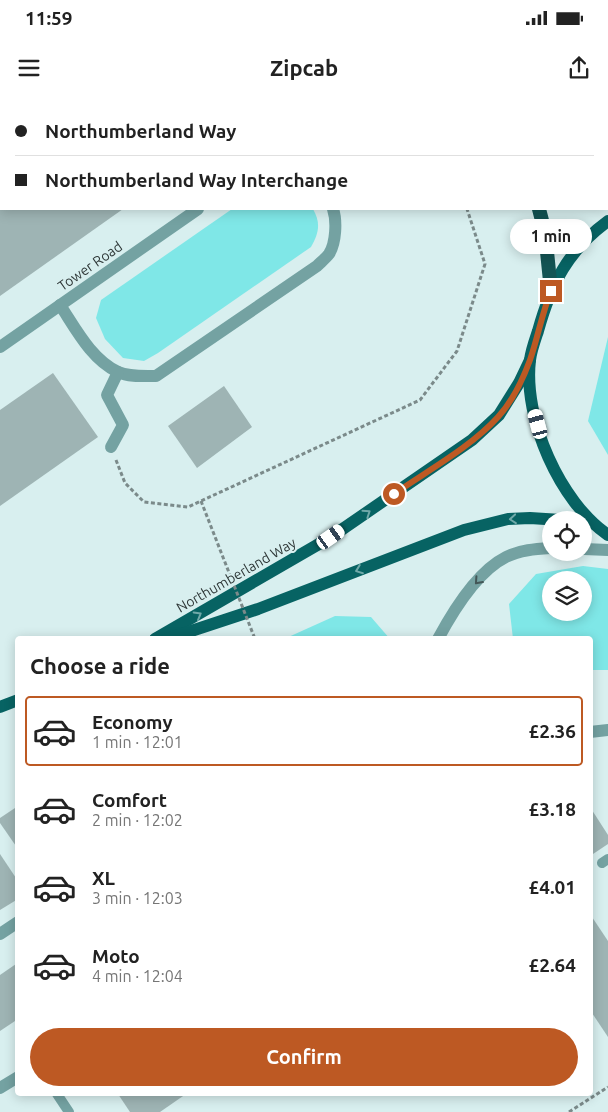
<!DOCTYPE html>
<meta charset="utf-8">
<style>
:root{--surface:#fff;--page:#f2f2f2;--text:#222;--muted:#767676;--line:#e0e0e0;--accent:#bd5923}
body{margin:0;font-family:Ubuntu,sans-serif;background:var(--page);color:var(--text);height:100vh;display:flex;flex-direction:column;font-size:19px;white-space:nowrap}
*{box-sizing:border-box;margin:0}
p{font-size:16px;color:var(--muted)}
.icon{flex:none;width:28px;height:28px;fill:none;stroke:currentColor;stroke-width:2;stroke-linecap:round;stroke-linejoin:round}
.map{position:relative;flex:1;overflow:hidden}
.sheet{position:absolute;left:15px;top:536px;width:578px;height:460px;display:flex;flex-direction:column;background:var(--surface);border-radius:5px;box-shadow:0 2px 12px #0003}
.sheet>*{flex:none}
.top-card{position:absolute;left:0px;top:0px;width:609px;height:110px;box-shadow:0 2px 12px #0003;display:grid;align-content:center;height:110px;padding:0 15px;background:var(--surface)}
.fabs{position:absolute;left:542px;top:411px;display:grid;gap:10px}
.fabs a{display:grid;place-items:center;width:50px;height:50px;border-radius:50%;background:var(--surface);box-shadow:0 2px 12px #0003;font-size:25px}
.end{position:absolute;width:22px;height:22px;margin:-11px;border:6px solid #bd5923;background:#fff;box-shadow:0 0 0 2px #fff}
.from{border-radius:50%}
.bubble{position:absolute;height:35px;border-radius:18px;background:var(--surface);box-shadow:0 2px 12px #0003;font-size:16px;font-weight:600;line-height:35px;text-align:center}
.car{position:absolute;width:15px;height:30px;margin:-15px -8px;border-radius:6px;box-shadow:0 0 4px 1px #0007;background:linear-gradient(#fff 24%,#345 0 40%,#fff 0 76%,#345 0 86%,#fff 0)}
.top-card b{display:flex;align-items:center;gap:18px;height:48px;font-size:19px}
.top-card b+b{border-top:1px solid var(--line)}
.top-card i{width:12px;height:12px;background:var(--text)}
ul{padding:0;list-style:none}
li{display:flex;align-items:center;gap:15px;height:70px;margin:0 10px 8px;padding:0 5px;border:2px solid transparent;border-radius:5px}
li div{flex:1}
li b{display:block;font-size:19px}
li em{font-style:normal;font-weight:600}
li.on{border-color:var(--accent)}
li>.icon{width:45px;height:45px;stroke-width:1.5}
h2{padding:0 15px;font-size:22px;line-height:60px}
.cta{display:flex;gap:10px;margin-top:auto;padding:10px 15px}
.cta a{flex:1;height:58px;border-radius:30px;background:var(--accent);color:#fff;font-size:20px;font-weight:600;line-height:58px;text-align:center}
.status{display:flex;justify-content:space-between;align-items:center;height:35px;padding:0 25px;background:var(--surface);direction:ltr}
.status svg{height:14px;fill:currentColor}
header{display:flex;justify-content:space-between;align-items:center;height:65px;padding:0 15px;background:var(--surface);font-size:22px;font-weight:600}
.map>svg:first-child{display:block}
</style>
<div class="status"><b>11:59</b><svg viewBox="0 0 49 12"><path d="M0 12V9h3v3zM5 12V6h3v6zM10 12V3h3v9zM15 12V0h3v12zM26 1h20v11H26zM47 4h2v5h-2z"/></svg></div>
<header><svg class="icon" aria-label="menu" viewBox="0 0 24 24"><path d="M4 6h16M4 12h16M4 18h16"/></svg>Zipcab<svg class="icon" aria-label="share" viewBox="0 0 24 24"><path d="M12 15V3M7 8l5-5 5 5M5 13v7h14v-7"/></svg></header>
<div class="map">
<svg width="608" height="1012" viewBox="0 0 608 1012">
<rect width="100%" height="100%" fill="#d8efef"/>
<g fill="#7fe7e7" fill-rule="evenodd">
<path d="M232,109H313C321,123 319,133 311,147L158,253L144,261L123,258L105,239L96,218L101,200Z"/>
<polygon points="608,237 608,355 588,321"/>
<path d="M583,466L608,469V570H590V539H513L509,504L536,474ZM551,480H584V512H551Z"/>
<polygon points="335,516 371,517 390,539 284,539"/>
</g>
<g fill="#9eb4b4">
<polygon points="0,109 123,109 0,196"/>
<polygon points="53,273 98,337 0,406 0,310"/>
<polygon points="224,286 252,327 197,368 168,326"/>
<polygon points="18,706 18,749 0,723 0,718"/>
<polygon points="590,707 608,735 608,744 590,756"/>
<polygon points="0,754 18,781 18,799 0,810"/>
<polygon points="590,814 608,841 608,937 590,910"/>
<polygon points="16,864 18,867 18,919 0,931 0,875"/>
<polygon points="118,994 186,994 160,1012 130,1012"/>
</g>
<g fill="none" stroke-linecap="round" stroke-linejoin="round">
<g stroke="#7b8a8a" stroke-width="3" stroke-dasharray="4 2.5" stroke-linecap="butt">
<polyline points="429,0 430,1"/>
<polyline points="116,360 125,383 144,402 188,407 420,300 457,251 485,164 467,109"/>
<polyline points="569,1012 608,987"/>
</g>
<g stroke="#74a2a2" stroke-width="10">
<polyline points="602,763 608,759"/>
<polyline points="57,994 69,1012"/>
</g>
<g stroke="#74a2a2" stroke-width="12">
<polyline points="259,0 260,1"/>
<path d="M60,205C76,229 91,259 118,272C129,277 143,276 156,276L317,166C321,162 326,158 329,154C336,143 337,121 333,109"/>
<polyline points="0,247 198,109"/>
<polyline points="111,347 123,325 107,295 118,272"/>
<polyline points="584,449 608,450"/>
<path d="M438,539C453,511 478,471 506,457C520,450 536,449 551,448"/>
<polyline points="590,632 608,630"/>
<polyline points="0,834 18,822"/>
<polyline points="0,988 18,977"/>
</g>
<g stroke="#076363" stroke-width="12">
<path d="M608,121C568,150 551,184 538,231C535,240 531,251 530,260C523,319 560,402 608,435"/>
<polyline points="155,539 331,437 472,340 499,315 519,283 530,260"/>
<polyline points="167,539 258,509 464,430 508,419 530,418 561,420"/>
<polyline points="0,607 18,600"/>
</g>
<g stroke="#135454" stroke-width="14">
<polyline points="487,0 488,1"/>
<polyline points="551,0 552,1"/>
<polyline points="585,0 586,1"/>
<polyline points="608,36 608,37"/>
<polyline points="608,91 608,92"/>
<polyline points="539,109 545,132 551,191"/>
</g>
<polyline stroke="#7b8a8a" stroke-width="3" stroke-dasharray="4 2.5" stroke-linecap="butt" points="201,401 255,539"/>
</g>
<defs><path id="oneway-chevron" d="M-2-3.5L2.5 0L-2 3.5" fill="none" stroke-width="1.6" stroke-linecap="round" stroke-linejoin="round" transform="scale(1.25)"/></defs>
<g stroke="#70a9a9">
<use href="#oneway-chevron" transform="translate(367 413) rotate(-34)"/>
<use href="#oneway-chevron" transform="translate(513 419) rotate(175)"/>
<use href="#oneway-chevron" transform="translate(359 470) rotate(159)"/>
<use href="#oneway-chevron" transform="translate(198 515) rotate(-30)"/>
</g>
<use stroke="#435757" href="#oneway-chevron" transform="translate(478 481) rotate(132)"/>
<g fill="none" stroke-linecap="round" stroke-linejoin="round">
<path stroke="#bd5923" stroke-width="6" d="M394,394C427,371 471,347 498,317C512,302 523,279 530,260C538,237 542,213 551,191"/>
</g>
<g text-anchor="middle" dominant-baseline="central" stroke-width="4" stroke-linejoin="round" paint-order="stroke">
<g font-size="14" fill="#2e3737" stroke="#d8efef">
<text transform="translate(90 166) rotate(-35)">Tower Road</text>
<text transform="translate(236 475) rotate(-30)">Northumberland Way</text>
</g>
</g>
</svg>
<div class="fabs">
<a><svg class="icon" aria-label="locate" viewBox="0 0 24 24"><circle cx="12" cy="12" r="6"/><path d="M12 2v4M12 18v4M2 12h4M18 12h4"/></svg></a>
<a><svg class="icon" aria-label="layers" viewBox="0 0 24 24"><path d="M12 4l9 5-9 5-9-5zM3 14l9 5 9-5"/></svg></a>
</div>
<i class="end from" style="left:394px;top:394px"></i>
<i class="end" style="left:551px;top:191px"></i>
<div class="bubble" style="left:510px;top:119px;width:82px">1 min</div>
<i class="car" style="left:538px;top:324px;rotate:345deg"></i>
<i class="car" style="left:331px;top:437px;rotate:55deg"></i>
<div class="top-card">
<b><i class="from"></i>Northumberland Way</b>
<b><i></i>Northumberland Way Interchange</b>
</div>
<section class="sheet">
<h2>Choose a ride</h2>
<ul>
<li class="on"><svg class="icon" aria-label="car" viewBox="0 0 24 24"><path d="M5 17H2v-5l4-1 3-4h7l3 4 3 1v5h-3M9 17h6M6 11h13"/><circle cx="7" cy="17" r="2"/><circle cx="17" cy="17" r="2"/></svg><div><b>Economy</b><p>1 min · 12:01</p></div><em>£2.36</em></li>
<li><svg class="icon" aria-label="car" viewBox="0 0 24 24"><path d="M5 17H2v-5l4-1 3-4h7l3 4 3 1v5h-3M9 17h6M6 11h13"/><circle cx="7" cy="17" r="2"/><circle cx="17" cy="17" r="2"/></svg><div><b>Comfort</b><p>2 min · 12:02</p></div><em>£3.18</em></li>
<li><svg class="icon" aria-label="car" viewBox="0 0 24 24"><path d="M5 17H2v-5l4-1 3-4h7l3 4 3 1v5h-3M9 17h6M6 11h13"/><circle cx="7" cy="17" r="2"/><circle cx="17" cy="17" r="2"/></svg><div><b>XL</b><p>3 min · 12:03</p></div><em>£4.01</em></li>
<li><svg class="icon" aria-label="car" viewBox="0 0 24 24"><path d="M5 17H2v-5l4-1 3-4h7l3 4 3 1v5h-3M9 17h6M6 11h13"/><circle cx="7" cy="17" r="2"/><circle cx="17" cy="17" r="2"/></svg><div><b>Moto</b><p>4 min · 12:04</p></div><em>£2.64</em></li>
</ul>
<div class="cta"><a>Confirm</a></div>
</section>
</div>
